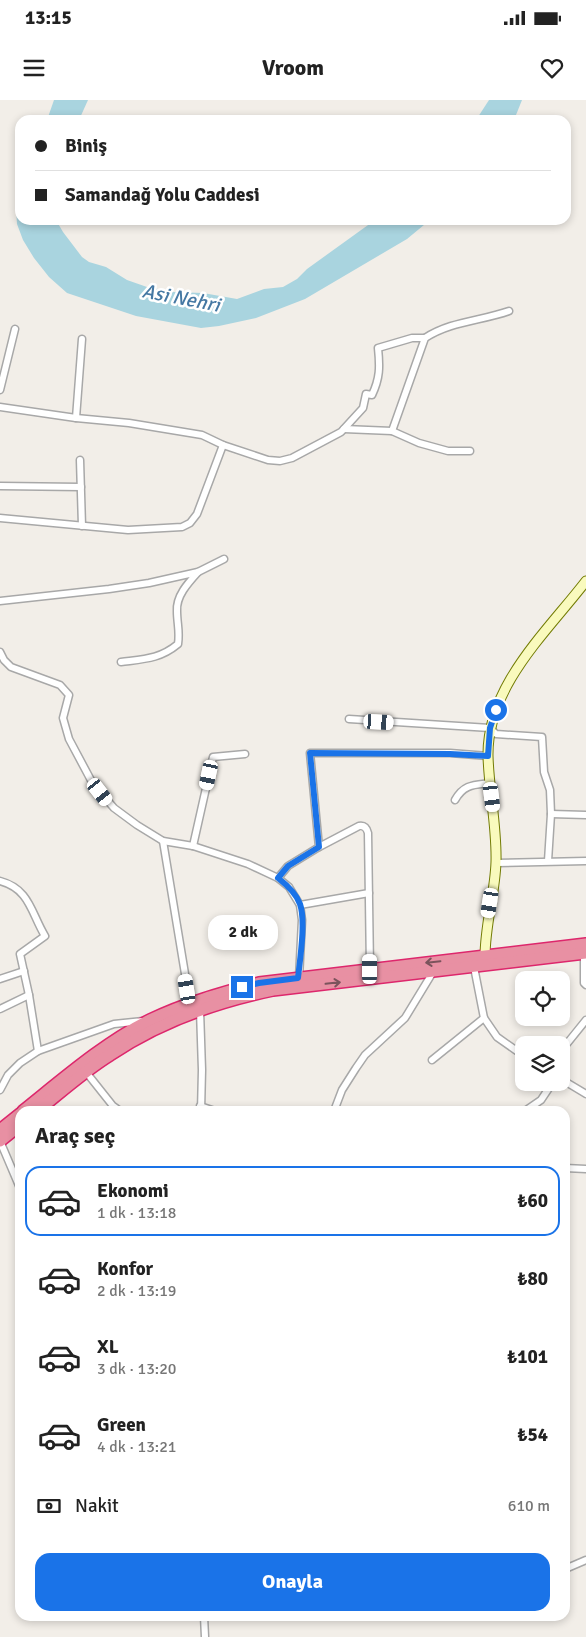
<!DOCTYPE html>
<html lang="tr">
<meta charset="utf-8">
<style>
:root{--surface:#fff;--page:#f2f2f2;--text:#222;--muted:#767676;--line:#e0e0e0;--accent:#1a73e8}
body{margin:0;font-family:Signika,sans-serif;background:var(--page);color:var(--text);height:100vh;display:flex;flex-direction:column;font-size:19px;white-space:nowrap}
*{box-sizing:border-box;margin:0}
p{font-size:16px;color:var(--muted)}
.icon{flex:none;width:28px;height:28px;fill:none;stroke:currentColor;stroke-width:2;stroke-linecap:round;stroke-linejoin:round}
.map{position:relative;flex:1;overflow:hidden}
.side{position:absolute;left:15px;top:1006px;width:555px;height:515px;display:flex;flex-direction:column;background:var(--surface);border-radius:15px;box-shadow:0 2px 8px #0003}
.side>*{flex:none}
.top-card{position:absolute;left:15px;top:15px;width:556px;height:110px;border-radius:15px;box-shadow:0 2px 8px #0003;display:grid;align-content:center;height:110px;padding:0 20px;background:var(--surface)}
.tools{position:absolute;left:515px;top:871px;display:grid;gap:10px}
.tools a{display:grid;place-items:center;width:55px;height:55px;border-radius:10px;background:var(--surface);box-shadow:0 2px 8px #0003;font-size:25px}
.end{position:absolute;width:22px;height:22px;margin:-11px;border:6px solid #1a73e8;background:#fff;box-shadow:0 0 0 2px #fff}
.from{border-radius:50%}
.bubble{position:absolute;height:35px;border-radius:15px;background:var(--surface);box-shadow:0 2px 8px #0003;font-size:16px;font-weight:700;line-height:35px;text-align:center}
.car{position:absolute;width:15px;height:30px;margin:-15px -8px;border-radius:6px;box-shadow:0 0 4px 1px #0007;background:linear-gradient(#fff 24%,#345 0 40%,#fff 0 76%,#345 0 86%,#fff 0)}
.top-card b{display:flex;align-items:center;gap:18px;height:48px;font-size:19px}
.top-card b+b{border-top:1px solid var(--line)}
.top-card i{width:12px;height:12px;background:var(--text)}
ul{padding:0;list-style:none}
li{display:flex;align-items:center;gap:15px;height:70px;margin:0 10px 8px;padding:0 10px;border:2px solid transparent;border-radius:15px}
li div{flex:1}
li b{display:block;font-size:19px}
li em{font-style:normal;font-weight:700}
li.selected{border-color:var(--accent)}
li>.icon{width:45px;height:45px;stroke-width:1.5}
h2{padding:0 20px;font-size:22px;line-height:60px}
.pay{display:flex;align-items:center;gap:12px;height:55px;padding:0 20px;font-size:19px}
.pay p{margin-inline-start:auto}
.primary-button{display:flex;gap:10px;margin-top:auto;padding:10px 20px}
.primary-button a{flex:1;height:58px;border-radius:15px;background:var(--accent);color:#fff;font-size:20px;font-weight:700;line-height:58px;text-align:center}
.status{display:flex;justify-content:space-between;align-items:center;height:35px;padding:0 25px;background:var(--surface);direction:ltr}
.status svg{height:14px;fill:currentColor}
header{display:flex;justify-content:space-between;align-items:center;height:65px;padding:0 20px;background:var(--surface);font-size:22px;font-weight:700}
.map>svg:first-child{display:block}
</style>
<div class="status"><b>13:15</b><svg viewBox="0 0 49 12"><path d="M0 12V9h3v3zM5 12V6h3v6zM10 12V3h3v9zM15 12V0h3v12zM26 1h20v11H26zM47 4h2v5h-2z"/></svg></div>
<header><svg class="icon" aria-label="menu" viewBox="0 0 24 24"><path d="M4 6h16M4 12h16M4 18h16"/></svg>Vroom<svg class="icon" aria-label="heart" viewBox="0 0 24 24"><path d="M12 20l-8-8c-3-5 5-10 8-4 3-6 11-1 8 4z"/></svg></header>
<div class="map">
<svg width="586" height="1537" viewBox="0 0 586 1537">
<rect width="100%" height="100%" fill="#f2eee8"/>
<g fill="#a9d4df">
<polygon points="54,0 88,0 79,20 47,20"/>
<polygon points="489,0 522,0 514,20 476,20"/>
<polygon points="20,92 20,120 56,120 63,132 82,157 89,162 106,167 127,180 147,187 174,192 203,193 237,199 264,189 283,187 297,179 307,169 375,120 430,120 407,139 305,199 256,218 219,226 201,228 136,216 67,193 49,177 34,158 23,140 17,124 16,109"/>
</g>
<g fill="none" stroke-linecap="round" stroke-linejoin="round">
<defs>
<g id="street">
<polyline points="0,290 15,229"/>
<polyline points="0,307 76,318 129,323 202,335 223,345"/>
<polyline points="76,318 82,239"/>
<polyline points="344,329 392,331 419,343 448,351 470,351"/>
<path d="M392,331L425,238C451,221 481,221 509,211"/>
<polyline points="80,360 82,426"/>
<polyline points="0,386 81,387"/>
<path d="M0,418L128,430L182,427L190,423L197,414L223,345L268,360L280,361L292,358L341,332L363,308L366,294L372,295C380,278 380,267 378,248L412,238H425"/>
<polyline points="0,501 109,489 149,483 198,472 224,459"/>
<polyline points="0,552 4,560 11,567 60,585 69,595 63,618 69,639 93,684 114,708 137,725 163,741 193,746 248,764 278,778 289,787 300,805 302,820 299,878"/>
<path d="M121,562C144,559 160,559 178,544C180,532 177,523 177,511C176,496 188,483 198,472"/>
<polyline points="349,619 490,628 496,634 542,637 544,672 550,690 551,714 548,761"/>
<path d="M455,700C464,684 474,685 490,683"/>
<polyline points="551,714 586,715"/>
<polyline points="163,741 190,904"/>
<polyline points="193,746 213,657 245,654"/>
<path d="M319,747L359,726C365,725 367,729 368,733L370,869"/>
<polyline points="496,763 586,761"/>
<polyline points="278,778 288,766 319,747 310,653 450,653 488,656"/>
<path d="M0,781C30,789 31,813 45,836L20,854L29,895L38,951"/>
<polyline points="300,805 369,793"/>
<polyline points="584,853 584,883 586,885"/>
<polyline points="474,867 484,918 497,937 524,956"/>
<polyline points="0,879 24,871"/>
<polyline points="0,909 29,895"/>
<polyline points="200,910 202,970 201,1011"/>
<polyline points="561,951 586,920"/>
<polyline points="432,960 484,918"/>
<polyline points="86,972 113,1006 120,1011"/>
<polyline points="561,979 586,994"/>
<polyline points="0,990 8,975 20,963 38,951 114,924 143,921"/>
<polyline points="200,1006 215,1011"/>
<polyline points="334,1011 342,990 356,968 365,955 405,918 433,872"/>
<polyline points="525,1011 541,1000 553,982"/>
<polyline points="0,1041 20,1088"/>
<polyline points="565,1068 586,1069"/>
<polyline points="565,1469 586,1460"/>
<polyline points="204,1516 205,1537"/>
</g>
<path id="secondary" d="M485,857C485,824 495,794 496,762C497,727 489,692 488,656C487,586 546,533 586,481"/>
<g id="highway">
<path d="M23,1011C63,979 104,943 150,920C185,903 222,893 259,883L586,844"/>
<path d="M37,1011C61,992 84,971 110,955C159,922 215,902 273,890L586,853"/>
<polyline points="0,1030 20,1014"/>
<polyline points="0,1041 20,1025"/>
</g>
</defs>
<use href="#street" stroke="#a8a8a8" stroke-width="9"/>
<use href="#secondary" stroke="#737c04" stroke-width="11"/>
<use href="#highway" stroke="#dd276c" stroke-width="14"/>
<use href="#street" stroke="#fff" stroke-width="6"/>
<use href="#secondary" stroke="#f9fabd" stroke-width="9"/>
<use href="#highway" stroke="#e890a3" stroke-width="11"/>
</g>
<defs><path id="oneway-shaft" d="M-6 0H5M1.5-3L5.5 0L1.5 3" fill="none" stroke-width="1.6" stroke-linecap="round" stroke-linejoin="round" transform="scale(1.25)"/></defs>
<g stroke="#7b535c">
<use href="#oneway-shaft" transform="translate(433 862) rotate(174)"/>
<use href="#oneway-shaft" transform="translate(333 883) rotate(-6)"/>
</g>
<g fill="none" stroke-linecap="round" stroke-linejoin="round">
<path stroke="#1a73e8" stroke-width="6" d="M242,887L259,883L298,878C300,859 306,821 300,804C296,793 287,785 278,778L288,766L319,747L310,653L450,654L488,656L490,628L496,610"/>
</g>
<g text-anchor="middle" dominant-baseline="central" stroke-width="5" stroke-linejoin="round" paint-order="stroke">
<g font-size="20" font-style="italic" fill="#4578a3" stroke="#fff">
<text transform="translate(181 198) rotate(11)">Asi Nehri</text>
</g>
</g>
</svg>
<div class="tools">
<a><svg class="icon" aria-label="locate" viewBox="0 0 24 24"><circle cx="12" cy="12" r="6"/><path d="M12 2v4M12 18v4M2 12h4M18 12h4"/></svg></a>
<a><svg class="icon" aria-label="layers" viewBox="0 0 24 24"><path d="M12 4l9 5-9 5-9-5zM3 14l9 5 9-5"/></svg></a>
</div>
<i class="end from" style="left:496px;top:610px"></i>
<i class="end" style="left:242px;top:887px"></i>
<div class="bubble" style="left:208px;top:815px;width:70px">2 dk</div>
<i class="car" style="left:379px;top:622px;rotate:93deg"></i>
<i class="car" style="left:209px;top:675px;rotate:192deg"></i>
<i class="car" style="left:100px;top:692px;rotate:142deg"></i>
<i class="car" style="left:492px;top:697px;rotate:173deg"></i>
<i class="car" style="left:490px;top:803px;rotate:189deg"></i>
<i class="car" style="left:370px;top:869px;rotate:0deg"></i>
<i class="car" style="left:187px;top:889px;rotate:351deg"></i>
<div class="top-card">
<b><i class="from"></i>Biniş</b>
<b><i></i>Samandağ Yolu Caddesi</b>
</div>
<section class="side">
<h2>Araç seç</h2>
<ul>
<li class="selected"><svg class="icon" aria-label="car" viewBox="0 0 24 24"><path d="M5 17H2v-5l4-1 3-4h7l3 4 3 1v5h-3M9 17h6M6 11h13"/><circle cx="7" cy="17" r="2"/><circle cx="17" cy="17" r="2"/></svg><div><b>Ekonomi</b><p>1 dk · 13:18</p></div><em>₺60</em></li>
<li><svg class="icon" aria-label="car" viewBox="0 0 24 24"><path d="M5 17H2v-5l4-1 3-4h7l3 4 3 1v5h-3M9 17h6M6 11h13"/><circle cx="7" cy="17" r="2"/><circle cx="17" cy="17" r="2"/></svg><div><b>Konfor</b><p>2 dk · 13:19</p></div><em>₺80</em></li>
<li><svg class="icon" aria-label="car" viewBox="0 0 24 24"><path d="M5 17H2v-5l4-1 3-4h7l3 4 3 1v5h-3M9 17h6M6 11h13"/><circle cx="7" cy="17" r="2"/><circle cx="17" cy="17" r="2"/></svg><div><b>XL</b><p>3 dk · 13:20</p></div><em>₺101</em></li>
<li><svg class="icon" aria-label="car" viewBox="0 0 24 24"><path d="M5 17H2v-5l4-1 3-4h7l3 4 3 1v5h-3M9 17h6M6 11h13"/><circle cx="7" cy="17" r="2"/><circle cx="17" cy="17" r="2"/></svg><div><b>Green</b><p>4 dk · 13:21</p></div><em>₺54</em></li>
</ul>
<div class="pay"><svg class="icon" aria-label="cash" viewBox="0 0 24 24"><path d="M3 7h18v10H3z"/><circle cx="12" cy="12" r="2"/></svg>Nakit<p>610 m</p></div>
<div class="primary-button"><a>Onayla</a></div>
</section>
</div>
